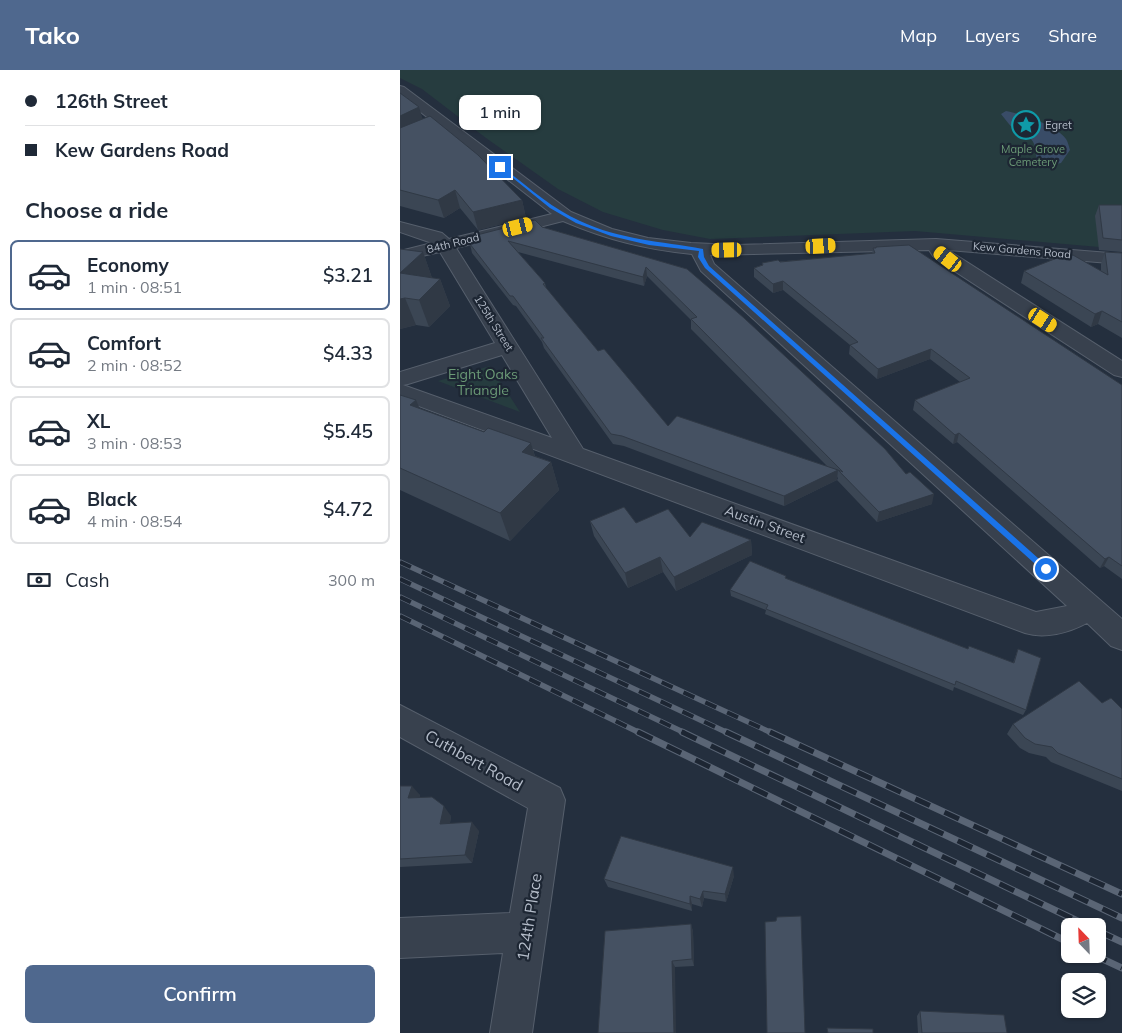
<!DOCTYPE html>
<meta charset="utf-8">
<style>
:root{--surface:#fff;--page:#f2f2f3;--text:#1f2937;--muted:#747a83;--line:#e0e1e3;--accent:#4f688e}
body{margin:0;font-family:Mulish,sans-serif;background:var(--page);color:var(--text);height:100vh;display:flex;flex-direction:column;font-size:19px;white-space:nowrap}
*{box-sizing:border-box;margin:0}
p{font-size:16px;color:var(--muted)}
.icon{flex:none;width:28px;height:28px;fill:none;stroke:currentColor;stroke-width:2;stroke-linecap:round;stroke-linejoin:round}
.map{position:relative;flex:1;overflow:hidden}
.panel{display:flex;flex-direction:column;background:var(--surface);width:400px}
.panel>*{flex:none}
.guide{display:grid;align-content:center;height:110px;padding:0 25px;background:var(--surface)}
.needle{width:32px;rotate:337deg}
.tools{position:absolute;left:661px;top:848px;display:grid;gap:10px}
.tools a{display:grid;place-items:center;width:45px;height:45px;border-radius:8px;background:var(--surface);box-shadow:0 1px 4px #0004;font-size:25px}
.end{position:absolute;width:22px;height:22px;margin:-11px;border:6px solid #1a73e8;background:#fff;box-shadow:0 0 0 2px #fff}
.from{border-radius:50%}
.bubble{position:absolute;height:35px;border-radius:8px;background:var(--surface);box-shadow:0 1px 4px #0004;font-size:16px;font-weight:600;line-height:35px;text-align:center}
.car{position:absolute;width:15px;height:30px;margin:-15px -8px;border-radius:6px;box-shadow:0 0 4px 1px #0007;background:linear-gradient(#f5c518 24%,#345 0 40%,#f5c518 0 76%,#345 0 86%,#f5c518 0)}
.guide b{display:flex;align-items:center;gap:18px;height:48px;font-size:19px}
.guide b+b{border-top:1px solid var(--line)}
.guide i{width:12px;height:12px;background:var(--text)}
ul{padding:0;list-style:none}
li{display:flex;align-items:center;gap:15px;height:70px;margin:0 10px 8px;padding:0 15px;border:2px solid var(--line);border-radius:8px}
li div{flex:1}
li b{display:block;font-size:19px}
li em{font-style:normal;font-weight:600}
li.selected{border-color:var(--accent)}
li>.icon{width:45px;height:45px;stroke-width:1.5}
h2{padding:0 25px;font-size:22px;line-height:60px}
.pay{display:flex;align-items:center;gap:12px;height:55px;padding:0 25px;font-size:19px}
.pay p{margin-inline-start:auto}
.action{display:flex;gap:10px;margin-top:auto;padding:10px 25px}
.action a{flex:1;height:58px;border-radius:8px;background:var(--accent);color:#fff;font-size:20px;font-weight:600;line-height:58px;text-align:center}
header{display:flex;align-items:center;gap:30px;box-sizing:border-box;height:70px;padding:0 25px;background:var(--accent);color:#fff}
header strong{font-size:24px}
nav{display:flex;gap:28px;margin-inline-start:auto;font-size:18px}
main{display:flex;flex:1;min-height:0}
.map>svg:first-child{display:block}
</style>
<header>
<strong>Tako</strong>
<nav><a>Map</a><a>Layers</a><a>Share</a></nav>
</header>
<main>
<section class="panel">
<div class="guide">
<b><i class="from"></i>126th Street</b>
<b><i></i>Kew Gardens Road</b>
</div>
<h2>Choose a ride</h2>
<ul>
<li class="selected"><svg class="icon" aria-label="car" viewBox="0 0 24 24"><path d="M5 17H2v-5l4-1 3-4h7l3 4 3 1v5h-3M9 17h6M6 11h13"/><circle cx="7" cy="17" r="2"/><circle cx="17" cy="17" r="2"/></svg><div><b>Economy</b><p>1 min · 08:51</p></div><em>$3.21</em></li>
<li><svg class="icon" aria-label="car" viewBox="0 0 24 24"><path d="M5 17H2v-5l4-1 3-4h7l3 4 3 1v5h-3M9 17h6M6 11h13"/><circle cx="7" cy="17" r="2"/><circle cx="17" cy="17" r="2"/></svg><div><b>Comfort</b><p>2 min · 08:52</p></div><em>$4.33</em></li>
<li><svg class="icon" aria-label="car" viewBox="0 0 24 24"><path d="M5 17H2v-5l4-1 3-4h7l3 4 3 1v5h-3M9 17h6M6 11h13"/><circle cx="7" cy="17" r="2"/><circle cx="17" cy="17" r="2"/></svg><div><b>XL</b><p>3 min · 08:53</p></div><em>$5.45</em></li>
<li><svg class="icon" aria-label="car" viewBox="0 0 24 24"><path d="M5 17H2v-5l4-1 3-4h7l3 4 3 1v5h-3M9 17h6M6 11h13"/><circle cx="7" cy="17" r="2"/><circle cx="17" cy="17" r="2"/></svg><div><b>Black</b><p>4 min · 08:54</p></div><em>$4.72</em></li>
</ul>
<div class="pay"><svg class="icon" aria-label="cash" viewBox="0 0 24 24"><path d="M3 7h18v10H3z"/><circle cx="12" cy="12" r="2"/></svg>Cash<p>300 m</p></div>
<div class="action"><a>Confirm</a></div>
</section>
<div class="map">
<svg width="722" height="963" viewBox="0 0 722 963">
<rect width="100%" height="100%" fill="#242f3e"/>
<g fill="#263c3f">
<polygon points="0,0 722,0 722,179 515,161 310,169 263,160 203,142 158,119 86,68 22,19 0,8"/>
<polygon points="90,296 120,342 38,311"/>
</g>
<path fill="#394c67" d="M606,41C622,44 656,55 666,69C668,72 669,77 670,80L661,93L651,95L638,91C634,84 637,75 631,69C628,67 623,66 620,64C612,59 606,50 601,44Z"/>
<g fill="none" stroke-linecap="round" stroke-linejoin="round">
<defs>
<g id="minor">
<path d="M0,16L4,17L171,142L212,159L248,168L291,173L335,175L536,169L722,184V194L548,180L722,291V307L714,305L542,193L533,186L529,180L310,185L314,194L722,549V580L711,576L687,553C669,563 644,569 625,563L0,329V302L95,273L40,182L0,191V181L32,173L0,162V152L42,163L49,169L152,144L0,26ZM163,151C208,170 244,179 292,184L301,201L667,536L636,542L183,379L56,178ZM102,285L152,368L3,315L8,314Z"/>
<polygon points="0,635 160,718 165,730 132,963 90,963 103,883 0,888 0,848 110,843 128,738 0,667"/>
</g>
</defs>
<use href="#minor" stroke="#565f6c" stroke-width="2"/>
<use href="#minor" fill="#38414e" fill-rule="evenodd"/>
<defs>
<g id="rail-far1">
<polyline points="0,492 372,663"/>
<polyline points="0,509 328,663"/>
<polyline points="0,527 285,663"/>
<polyline points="0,546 240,663"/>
</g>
<g id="rail">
<polyline points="238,662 670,873"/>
<polyline points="282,662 688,856"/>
<polyline points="326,662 722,848"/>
<polyline points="370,662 722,824"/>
<polyline points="698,861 722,872"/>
<polyline points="692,884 722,898"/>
</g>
</defs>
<use href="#rail-far1" stroke="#5a6575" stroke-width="5.5"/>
<use href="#rail" stroke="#5a6575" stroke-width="7"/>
<use href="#rail-far1" stroke="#1d2633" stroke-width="4" stroke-dasharray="12" stroke-linecap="butt"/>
<use href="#rail" stroke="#1d2633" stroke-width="5" stroke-dasharray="16" stroke-linecap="butt"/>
</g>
<g fill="#3b4654" fill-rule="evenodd">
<polygon points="0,23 19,37 22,49 122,130 126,148 78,160 60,138 44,148 0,136"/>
<polygon points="699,135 722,135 722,182 699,180 695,146"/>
<path d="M142,157L287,199L506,404L532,434L477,452L437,410L438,408L437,407V410L384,436L224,376L213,374L144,278L142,272L116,236L113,235L72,183L70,174ZM118,182L244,216L247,206L291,250V259L427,396L268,356L198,281L146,218L145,213Z"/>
<polygon points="476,177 722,315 722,509 704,496 700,498 557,372 553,374 513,340 515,330 560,312 530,289 477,309 449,284 450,275 383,220 373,223 354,207 354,198 362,195 362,193 472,184 473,178 476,178"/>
<polygon points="0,179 23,182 32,208 40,209 50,236 29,257 16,255 0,259"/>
<polygon points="705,182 722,183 722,268 698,254 691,257 621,213 624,201 701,201 701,194"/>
<polygon points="0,325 19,338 84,362 131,373 135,386 151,392 159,420 110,471 0,420"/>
<polygon points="190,451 236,453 290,467 351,470 352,485 276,521 263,502 228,518 194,466"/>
<polygon points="386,506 386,509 568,579 613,593 618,579 626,640 623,645 554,617 553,621 365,544 366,540 331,526 330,520"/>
<polygon points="702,633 722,639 722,721 651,692 646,687 629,683 620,678 607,664 613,654"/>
<polygon points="0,716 20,725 19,728 51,746 50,753 79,761 72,793 0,797"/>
<polygon points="334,806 326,832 304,828 302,837 292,834 292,841 208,817 204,809"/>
<polygon points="291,854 293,862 294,896 275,897 205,861"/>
<polygon points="520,941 607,963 518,963 517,946"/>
</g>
<g fill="#303945">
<polygon points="19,37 24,53 0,65 0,46"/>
<polygon points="55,120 60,138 44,148 38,130"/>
<polygon points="122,130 126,148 78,160 73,142"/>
<polygon points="23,182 32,208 0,203"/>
<polygon points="246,197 247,206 244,216 243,207"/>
<polygon points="40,209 50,236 29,257 19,230"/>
<polygon points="383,211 383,220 373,223 373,214"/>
<polygon points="5,228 16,255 0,259 0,229"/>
<polygon points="702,241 698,254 691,257 695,244"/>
<polygon points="531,279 530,289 477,309 478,299"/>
<polygon points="16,330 28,358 10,335"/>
<polygon points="559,363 557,372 553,374 555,365"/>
<polygon points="131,373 139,401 122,382"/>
<polygon points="151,392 159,420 110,471 100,443"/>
<polygon points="438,400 437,410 384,436 384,426"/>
<polygon points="534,424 532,434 477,452 479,442"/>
<polygon points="351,470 352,485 276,521 274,507"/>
<polygon points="260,487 263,502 228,518 225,503"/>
<polygon points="709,487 704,496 700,498 705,489"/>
<polygon points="12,716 20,725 17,738 8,728"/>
<polygon points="44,736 51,746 48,763 40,754"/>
<polygon points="72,752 79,761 72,793 65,785"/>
<polygon points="333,797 334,806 326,832 325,824"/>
<polygon points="303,821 304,828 302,837 300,829"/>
<polygon points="290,826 292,834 292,841 290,834"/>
<polygon points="291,854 293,862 294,896 292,889"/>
<polygon points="272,891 275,897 276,963 274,963"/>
</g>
<g fill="#455162" stroke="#303945">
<polygon points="0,23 19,37 0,46"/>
<polygon points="30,46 78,85 122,130 73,142 55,120 38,130 0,120 0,58"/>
<polygon points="699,135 722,135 722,170 703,168"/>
<polygon points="135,150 142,157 287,199 344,248 485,379 506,404 510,402 534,424 479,442 438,400 443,402 291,249 297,247 246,197 243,207 108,171 145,213 143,214 198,281 204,279 268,356 277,346 438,400 384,426 222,366 211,364 141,268 144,268 113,226 110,226 70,174 77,165"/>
<polygon points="509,175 722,315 722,496 709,487 705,489 559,363 555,365 515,330 570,308 531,279 478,299 450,275 458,272 383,211 373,214 354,198 363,195 362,193 378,190 380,192 475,183 473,178 476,178 476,177"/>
<polygon points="0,179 23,182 0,203"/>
<polygon points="705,182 722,183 722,252 702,241 695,244 624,201 657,188 673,185 708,205"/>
<polygon points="0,203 40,209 19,230 5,228 0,229"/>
<polygon points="0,325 16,330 10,335 84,362 88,358 131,373 122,382 151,392 100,443 0,398"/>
<polygon points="224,437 236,453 268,439 290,467 302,452 351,470 274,507 260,487 225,503 190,451"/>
<polygon points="350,491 386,506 385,508 568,579 569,576 614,593 618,579 641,588 626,640 556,611 555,615 366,539 368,535 330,520"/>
<polygon points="679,611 702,633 711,628 722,639 722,709 658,683 652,677 635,674 625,668 613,654"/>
<polygon points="0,716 12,716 8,728 32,727 44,736 40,754 72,752 65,785 0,789"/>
<polygon points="221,766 333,797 325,824 303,821 300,829 290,826 290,834 204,809"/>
<polygon points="401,846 405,963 367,963 365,852 376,851 377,847"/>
<polygon points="291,854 292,889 272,891 274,963 198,963 205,861"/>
<polygon points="520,941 604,945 607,963 522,963"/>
<polygon points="427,958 473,959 473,963 428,963"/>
</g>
<path fill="#1a73e8" d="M98,96H101C126,115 151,138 180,151C220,170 261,171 303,179L304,187L309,196L648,497V501H643L305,198L298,187L299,181L249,175L211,166L176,153L150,138Z"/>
<defs>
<symbol id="sight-ring" viewBox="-11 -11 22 22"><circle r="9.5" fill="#1d2633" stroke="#0f9aa8" stroke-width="1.5"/><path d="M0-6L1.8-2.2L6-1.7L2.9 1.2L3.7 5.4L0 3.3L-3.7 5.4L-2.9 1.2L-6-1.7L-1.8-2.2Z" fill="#0f9aa8"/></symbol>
</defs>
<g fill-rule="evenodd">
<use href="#sight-ring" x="610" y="39" width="32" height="32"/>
</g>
<g text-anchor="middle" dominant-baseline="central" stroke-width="4.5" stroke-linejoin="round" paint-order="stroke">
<g font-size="11" fill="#b4bcc9" stroke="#1d2633" text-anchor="start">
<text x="645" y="55">Egret</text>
</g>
<g font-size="11" fill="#6b9a76" stroke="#1d2633">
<text x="633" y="79">Maple Grove<tspan x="633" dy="13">Cemetery</tspan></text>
</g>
<g font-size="11" fill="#b4bcc9" stroke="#1d2633">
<text transform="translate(53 173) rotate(-14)">84th Road</text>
<text transform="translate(622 180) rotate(5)">Kew Gardens Road</text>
<text transform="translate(94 253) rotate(58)">125th Street</text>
</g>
<g font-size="14" fill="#6b9a76" stroke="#1d2633">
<text x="83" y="304">Eight Oaks<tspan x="83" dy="16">Triangle</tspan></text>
</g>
<g font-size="14" fill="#b4bcc9" stroke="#1d2633">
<text transform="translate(365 454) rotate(20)">Austin Street</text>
</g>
<g font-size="16" fill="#b4bcc9" stroke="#1d2633">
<text transform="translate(74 690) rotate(29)">Cuthbert Road</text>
<text transform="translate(129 847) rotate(-81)">124th Place</text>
</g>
</g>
</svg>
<div class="tools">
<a><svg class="needle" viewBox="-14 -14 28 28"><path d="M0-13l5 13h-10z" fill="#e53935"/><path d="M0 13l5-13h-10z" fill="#747a83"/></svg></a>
<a><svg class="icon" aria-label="layers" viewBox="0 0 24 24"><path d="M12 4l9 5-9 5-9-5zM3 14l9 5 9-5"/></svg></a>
</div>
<i class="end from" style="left:646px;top:499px"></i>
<i class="end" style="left:100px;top:97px"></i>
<div class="bubble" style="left:59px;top:25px;width:82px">1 min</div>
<i class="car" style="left:118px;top:157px;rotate:76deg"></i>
<i class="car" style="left:421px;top:176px;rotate:87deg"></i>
<i class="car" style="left:327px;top:180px;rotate:269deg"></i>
<i class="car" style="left:548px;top:189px;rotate:308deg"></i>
<i class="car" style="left:643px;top:250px;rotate:123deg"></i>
</div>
</main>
